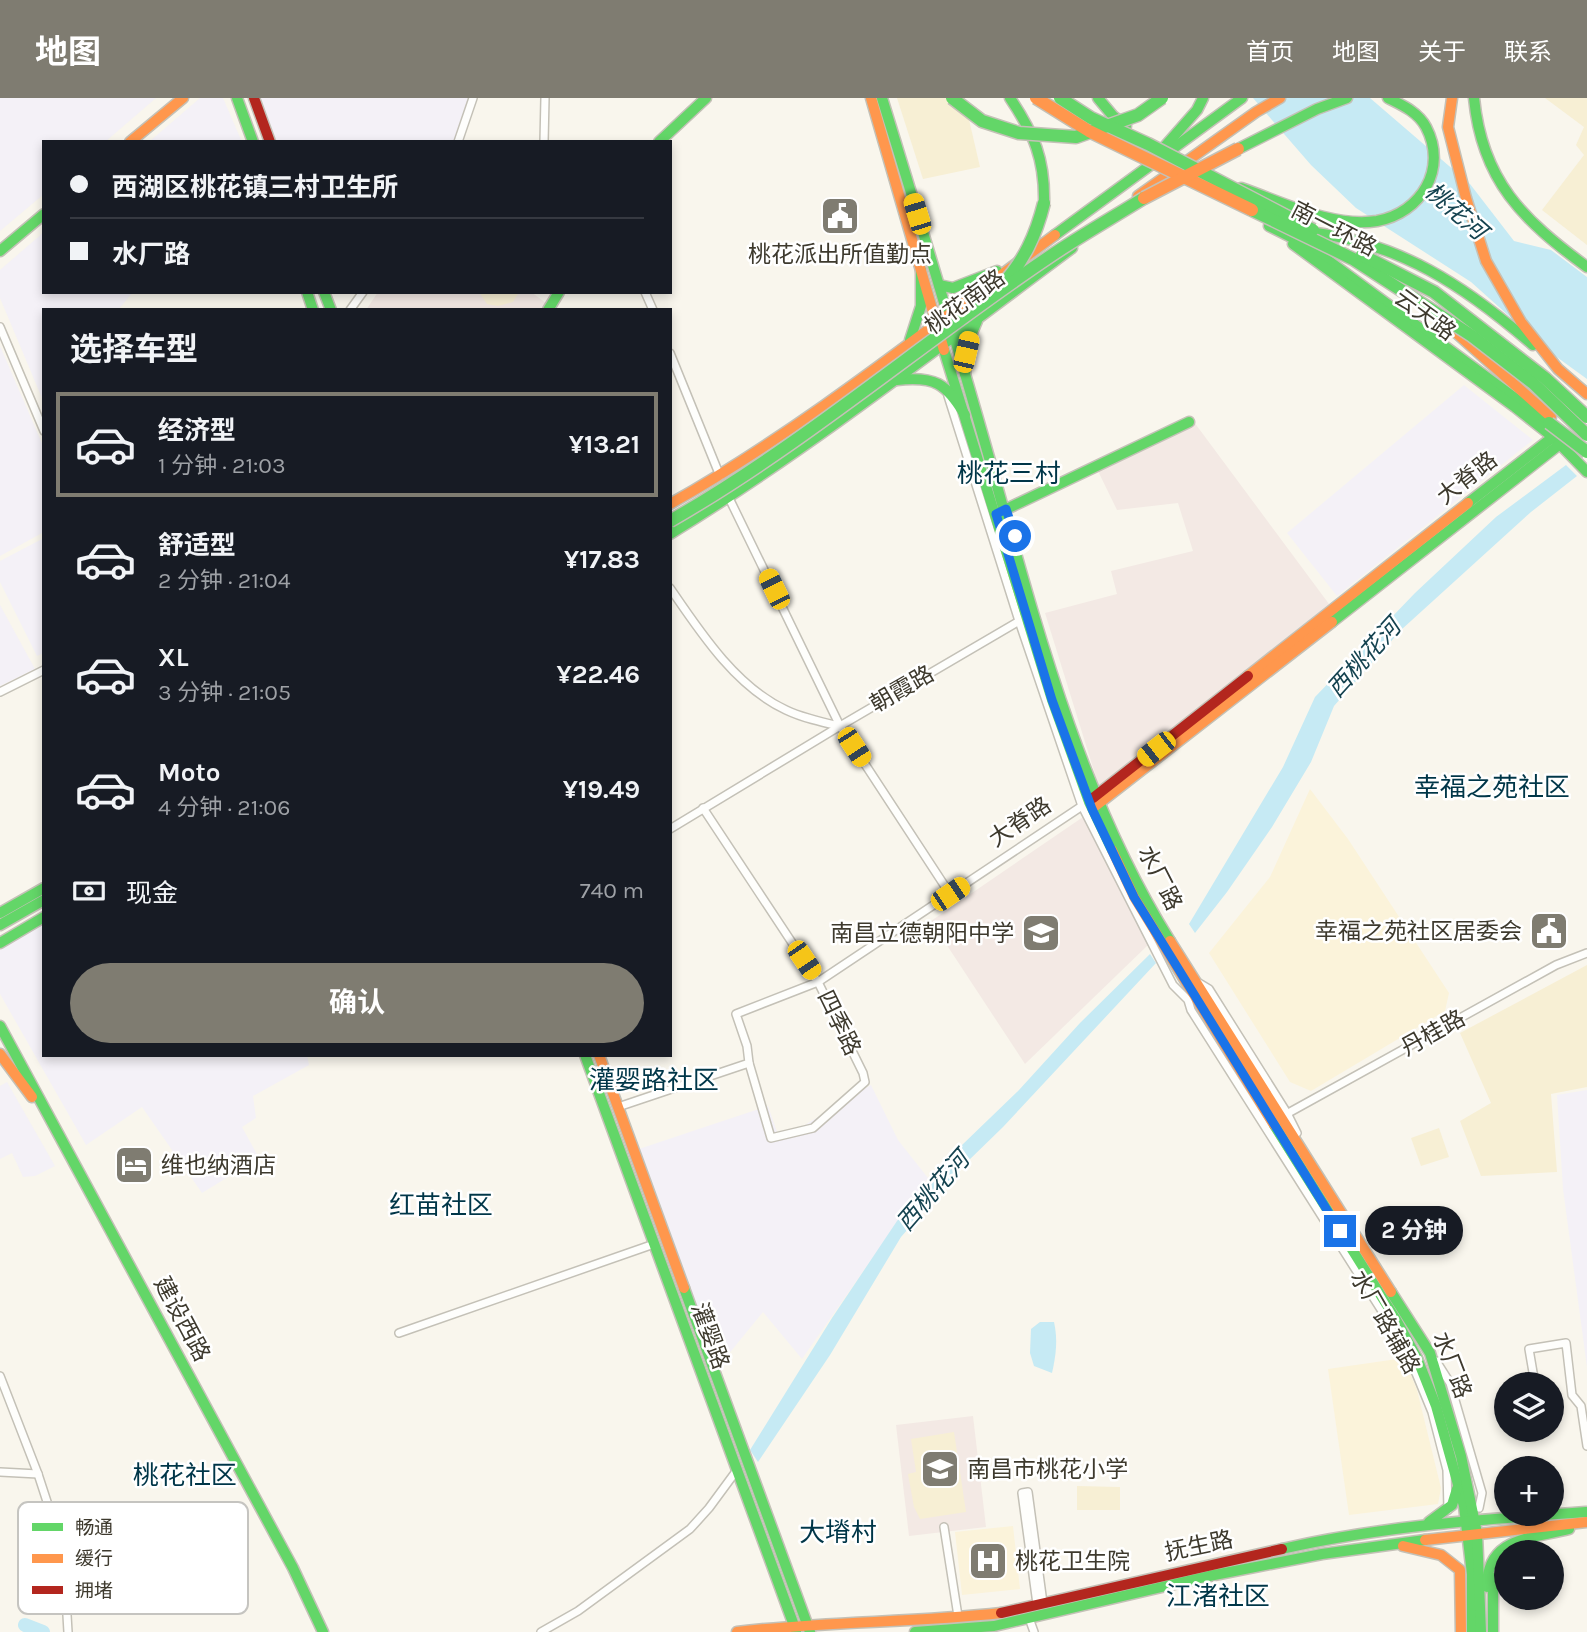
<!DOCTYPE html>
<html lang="zh">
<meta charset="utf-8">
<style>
:root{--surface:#171b24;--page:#242831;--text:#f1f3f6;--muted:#9ea1a6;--line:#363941;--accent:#7f7c71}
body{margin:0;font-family:Karla,"Noto Sans SC",sans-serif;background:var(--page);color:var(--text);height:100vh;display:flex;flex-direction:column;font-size:26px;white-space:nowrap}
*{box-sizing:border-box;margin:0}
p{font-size:23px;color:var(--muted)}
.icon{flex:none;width:38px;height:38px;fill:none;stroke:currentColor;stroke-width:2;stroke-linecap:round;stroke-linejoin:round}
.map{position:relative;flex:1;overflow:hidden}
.panel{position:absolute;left:42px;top:210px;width:630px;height:749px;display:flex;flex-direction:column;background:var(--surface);border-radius:0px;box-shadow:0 4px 10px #0003}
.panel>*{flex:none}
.hud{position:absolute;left:42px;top:42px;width:630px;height:154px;border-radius:0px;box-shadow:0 4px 10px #0003;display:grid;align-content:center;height:154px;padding:0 28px;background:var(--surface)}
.tools{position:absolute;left:1494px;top:1274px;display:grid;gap:14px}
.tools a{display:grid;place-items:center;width:70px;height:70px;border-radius:50%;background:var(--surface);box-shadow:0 4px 10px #0003;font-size:35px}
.end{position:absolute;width:32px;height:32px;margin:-16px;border:9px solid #1a73e8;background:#fff;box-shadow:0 0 0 4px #fff}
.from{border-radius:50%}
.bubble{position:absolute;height:49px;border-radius:24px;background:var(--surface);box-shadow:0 4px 10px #0003;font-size:23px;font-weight:700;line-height:49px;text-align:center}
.car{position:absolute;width:21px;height:42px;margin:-21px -10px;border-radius:9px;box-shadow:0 0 5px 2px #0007;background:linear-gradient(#f5c518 24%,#345 0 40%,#f5c518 0 76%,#345 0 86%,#f5c518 0)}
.hud b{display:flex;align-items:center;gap:24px;height:66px;font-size:26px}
.hud b+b{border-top:2px solid var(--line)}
.hud i{width:18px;height:18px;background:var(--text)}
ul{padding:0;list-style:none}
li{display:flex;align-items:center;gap:21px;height:105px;margin:0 14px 10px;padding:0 14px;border:4px solid transparent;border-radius:0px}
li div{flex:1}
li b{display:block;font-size:26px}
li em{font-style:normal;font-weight:700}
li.active{border-color:var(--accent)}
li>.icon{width:63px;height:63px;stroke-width:1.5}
h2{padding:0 28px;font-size:32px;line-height:84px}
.pay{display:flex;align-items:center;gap:18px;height:77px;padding:0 28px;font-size:26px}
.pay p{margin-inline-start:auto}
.cta{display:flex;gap:14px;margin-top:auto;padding:14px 28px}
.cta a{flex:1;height:80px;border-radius:42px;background:var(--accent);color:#fff;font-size:28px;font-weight:700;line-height:80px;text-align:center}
header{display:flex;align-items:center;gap:42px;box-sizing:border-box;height:98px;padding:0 35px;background:var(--accent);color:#fff}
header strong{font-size:33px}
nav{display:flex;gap:38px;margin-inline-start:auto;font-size:24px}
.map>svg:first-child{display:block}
</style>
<header>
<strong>地图</strong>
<nav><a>首页</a><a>地图</a><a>关于</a><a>联系</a></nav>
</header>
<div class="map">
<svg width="1587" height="1534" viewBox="0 0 1587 1534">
<rect width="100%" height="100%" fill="#f9f6ed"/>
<g fill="#f4f1f7">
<polygon points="0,0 156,0 105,44 44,44 44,96 0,133"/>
<polygon points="200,0 223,0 242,44 149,44"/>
<polygon points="259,0 468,0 454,44 277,44"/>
<polygon points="44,134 44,194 133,194 118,212 44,212 44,305 0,200 0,172"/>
<polygon points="0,248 44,350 44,434 0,458"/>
<polygon points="1464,287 1533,342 1337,498 1287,435"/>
<polygon points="44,440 44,555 37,558 0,484 0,463"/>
<polygon points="0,507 35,571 0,588"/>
<polygon points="44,825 44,957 307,957 309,967 253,998 256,1020 242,1029 259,1060 202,1095 142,1009 86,1047 0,896 0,852"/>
<polygon points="7,984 55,1068 35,1078 23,1079 12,1055 0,1061 0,988"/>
<polygon points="871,987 898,1042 928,1080 802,1261 763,1214 718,1269 639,1051 768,1008 780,1042"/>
<polygon points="1587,992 1587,1269 1563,1091 1557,997"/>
</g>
<g fill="#fbf3da">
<polygon points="1310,691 1348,741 1449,895 1445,913 1311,993 1290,984 1209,855 1270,779"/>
<polygon points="1404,1260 1417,1292 1441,1390 1438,1406 1349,1417 1328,1271"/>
<polygon points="1013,1428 1020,1491 962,1497 955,1434"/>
</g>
<g fill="#f3e9e4">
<polygon points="378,194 531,194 546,205 542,212 366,212"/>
<polygon points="1194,324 1329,506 1099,689 1045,515 1117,496 1111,473 1193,453 1178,405 1117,412 1097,371"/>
<polygon points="1086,717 1148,847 1025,966 931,823"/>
<polygon points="973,1318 986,1429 909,1438 896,1327"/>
</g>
<g fill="#f7efd4">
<polygon points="897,0 964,0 980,69 923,81"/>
<polygon points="1545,0 1587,0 1587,147 1542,112 1584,57 1576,47 1584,29"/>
<polygon points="479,194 519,194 513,204 498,208 487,206"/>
<polygon points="1587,867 1587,989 1551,996 1557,1074 1481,1078 1460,1023 1491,1005 1460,935"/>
<polygon points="1439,1030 1449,1059 1421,1068 1411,1040"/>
<polygon points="954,1334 966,1414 920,1421 914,1409 908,1376 916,1374 911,1341"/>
<polygon points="1077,1388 1120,1389 1120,1412 1077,1412"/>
</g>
<g fill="#c6eaf4">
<polygon points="1253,0 1370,0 1470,86 1514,143 1551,152 1587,179 1587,281 1547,252 1471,184 1356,110 1311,67"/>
<polygon points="1566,367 1577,378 1531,414 1401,532 1334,608 1311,664 1272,729 1227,794 1195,835 1189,826 1283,669 1315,599 1415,495 1496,419"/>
<polygon points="1150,856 1156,865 1003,1029 966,1065 901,1139 830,1257 758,1364 750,1352 832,1220 897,1123 962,1047 1019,992 1080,925"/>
<path d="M1040,1224H1054C1058,1242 1056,1257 1052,1275L1034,1268L1030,1255L1031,1231Z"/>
</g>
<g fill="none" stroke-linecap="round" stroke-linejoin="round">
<polyline stroke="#c6eaf4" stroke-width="14" points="25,1527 43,1534"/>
<defs>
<g id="street">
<polyline points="458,44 473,0"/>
<polyline points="544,44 545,0"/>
<polyline points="645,194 653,212"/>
<polyline points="350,212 363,194"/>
<polyline points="0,229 44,333"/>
<polyline points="670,255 720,378"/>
<polyline points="948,298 1019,523 1082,708 1173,887 1188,902 1191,912 1406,1251 1432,1314 1447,1372 1448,1412"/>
<polyline points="729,400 840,628 950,796"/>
<path d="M670,490C700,534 736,589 786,612C803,620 821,624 839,628"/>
<polyline points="0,594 44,572"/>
<polyline points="703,710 818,884 863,975 865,984 813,1030 771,1040 749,965"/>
<polyline points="670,731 840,628 1021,522"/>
<polyline points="1199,885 1209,891 1287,1015 1297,1035"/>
<polyline points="618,1009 749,965 747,948 736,916 818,884 1085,706"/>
<polyline points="1281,1019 1556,867 1587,855"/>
<polyline points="399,1235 654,1146"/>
<polyline points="1436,1263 1450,1285 1482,1395 1479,1410"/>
<polyline points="0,1278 38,1376 68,1468 66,1500 68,1534"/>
<polyline points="1535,1286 1529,1251 1566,1245 1572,1297 1581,1308 1587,1348"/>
<polyline points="0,1374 38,1376"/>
<polyline points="944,1429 958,1518"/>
<polyline points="1037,1506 1022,1395 1028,1394 1043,1505"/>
<polyline points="1029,1520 1034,1534"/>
<polyline points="541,1534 578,1513 690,1431 709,1410 737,1372"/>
</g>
<g id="fast">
<polyline points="237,0 253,44"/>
<path d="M882,0C920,123 957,246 992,370C1037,531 1081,700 1170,843"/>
<path d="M1010,0C1034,36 1045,61 1044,105"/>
<polyline points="1098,0 1113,18 1126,28"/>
<path d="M1474,0C1482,83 1523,122 1587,169"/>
<polyline points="659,44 706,0"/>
<polyline points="1238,51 1317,11 1347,0"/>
<polyline points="1160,54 1197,12 1203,0"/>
<path d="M1241,90C1282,104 1332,130 1377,123C1421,115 1448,71 1426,29C1418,14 1402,7 1388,0"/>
<polyline points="1269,128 1307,147 1549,325"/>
<path d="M1308,134C1399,144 1465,188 1533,247"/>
<polyline points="1055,137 1242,0"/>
<polyline points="1293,146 1515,309 1553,339 1587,374"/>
<polyline points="0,153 44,116"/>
<polyline points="939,187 953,190 997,173"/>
<polyline points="307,194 313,212"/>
<polyline points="324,194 331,212"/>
<polyline points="548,212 559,194"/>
<polyline points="910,242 921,208 921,172"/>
<polyline points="944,252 1052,602 1089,704 1112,752"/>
<polyline points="965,276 969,242 977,223"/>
<path d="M897,282C935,278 946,285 965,317"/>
<polyline points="1468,405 1553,339"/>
<polyline points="998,415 1189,324"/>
<path d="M670,436C810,350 940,248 1072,150"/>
<polyline points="1332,524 1560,346"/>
<polyline points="0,815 44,790"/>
<polyline points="0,827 44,802"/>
<polyline points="0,845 44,819"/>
<polyline points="0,928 293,1470 323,1534"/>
<polyline points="585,957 796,1533"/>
<polyline points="1274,1027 1395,1220 1417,1260 1436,1308 1464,1408 1472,1476 1472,1534"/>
<polyline points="684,1190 810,1534"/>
<polyline points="1391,1194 1430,1255 1461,1358 1477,1435 1481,1534"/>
<polyline points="1429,1424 1452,1407 1457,1391"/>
<path d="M1282,1451C1382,1428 1485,1421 1587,1414"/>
<polyline points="1493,1480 1493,1534"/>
<path d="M1487,1489C1487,1439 1530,1441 1569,1431"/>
<polyline points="915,1534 994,1528 1209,1478 1322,1456 1425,1442"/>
</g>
<g id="slow">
<polyline points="871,0 944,252"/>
<polyline points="1452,0 1448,29 1466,100 1486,163 1521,224 1558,271 1587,296"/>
<polyline points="130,44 183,0"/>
<polyline points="1138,98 1256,14 1280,0"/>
<polyline points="1453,232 1551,319"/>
<path d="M670,406C805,330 930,229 1055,137"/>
<polyline points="1248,578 1468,405"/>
<polyline points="1094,709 1332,524"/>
<polyline points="1112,752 1134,799 1274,1027"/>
<polyline points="1170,843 1391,1194"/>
<polyline points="0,956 32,999"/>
<polyline points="599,957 684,1190"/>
<polyline points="1425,1442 1587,1424"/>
<polyline points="1403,1448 1441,1457 1460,1472 1461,1534"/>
<path d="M737,1534C825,1523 913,1525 1001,1515"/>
</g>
<g id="jam">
<polyline points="254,0 270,44"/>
<polyline points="1093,700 1248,578"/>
<polyline points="1001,1515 1282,1451"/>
</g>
</defs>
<use href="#street" stroke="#c4c1b7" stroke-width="10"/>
<use href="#fast" stroke="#c4c1b7" stroke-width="13"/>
<use href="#slow" stroke="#c4c1b7" stroke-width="13"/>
<use href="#jam" stroke="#c4c1b7" stroke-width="13"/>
<use href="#street" stroke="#fefefc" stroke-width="7"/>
<use href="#fast" stroke="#63d668" stroke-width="10"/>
<use href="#slow" stroke="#ff974d" stroke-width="10"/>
<use href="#jam" stroke="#b3261e" stroke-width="10"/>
<defs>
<g id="fast-bridge">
<polyline points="952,0 982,23 1019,35 1076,39 1138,17 1162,0"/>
<polyline points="1060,0 1091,20 1148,46 1313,132"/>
<polyline points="1252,112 1353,161 1472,238 1533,285 1587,337"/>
<polyline points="1362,157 1434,194 1545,280 1587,319"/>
<path d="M1002,187C1024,163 1036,137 1044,105"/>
<polyline points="1549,325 1587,354"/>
<path d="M670,423C804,346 921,245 1049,159C1080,138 1112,120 1144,100"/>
</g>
<g id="slow-bridge">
<polyline points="1036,0 1089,33 1252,112"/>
<polyline points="1144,100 1238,51"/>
</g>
</defs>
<use href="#fast-bridge" stroke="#c4c1b7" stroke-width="15" stroke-linecap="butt"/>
<use href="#slow-bridge" stroke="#c4c1b7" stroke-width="15" stroke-linecap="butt"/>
<use href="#fast-bridge" stroke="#63d668" stroke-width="12"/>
<use href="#slow-bridge" stroke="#ff974d" stroke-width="12"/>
</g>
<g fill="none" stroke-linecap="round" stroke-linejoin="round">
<polyline stroke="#1a73e8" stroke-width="9" points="1015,438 1006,411 996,416 1052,602 1092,711 1134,799 1340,1133"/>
</g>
<defs>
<symbol id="civic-square" viewBox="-11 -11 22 22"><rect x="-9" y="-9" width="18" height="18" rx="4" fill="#7f7c71" stroke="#fff"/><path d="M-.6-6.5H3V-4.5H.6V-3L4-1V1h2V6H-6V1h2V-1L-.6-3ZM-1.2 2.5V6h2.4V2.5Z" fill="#fff"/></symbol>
<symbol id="school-square" viewBox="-11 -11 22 22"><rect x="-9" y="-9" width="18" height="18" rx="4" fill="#7f7c71" stroke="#fff"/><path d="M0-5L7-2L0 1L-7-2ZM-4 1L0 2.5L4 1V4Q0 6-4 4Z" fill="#fff"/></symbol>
<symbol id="hotel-square" viewBox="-11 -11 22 22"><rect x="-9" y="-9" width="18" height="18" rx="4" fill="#7f7c71" stroke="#fff"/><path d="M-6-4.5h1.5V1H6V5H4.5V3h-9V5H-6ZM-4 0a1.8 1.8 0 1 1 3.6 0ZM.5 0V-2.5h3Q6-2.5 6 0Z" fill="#fff"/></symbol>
<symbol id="hospital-square" viewBox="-11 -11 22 22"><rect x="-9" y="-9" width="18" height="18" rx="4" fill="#7f7c71" stroke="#fff"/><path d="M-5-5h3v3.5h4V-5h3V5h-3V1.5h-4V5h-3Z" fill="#fff"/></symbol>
</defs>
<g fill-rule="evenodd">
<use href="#civic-square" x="818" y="96" width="44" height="44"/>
<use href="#civic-square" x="1527" y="811" width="44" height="44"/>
<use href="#school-square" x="1019" y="813" width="44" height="44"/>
<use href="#hotel-square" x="112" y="1045" width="44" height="44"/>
<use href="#school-square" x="918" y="1349" width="44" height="44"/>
<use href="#hospital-square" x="966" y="1441" width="44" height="44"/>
</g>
<g text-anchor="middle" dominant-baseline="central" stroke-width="5" stroke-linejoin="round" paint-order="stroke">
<g font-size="23" fill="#3e3a2e" stroke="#fff">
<text transform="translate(1334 131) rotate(27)">南一环路</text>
<text transform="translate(965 204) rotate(-36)">桃花南路</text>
<text transform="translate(1425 217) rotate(36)">云天路</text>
<text transform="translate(1467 380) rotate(-38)">大脊路</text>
<text transform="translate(902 591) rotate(-30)">朝霞路</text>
<text transform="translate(1020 724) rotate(-34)">大脊路</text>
<text transform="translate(1160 780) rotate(63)">水厂路</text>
<text transform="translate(839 925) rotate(64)">四季路</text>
<text transform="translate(1433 935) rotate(-29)">丹桂路</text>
<text transform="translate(182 1221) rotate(62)">建设西路</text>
<text transform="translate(1385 1224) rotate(60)">水厂路辅路</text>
<text transform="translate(710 1238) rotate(70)">灌婴路</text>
<text transform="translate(1452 1267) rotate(69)">水厂路</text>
<text transform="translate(1199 1448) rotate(-12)">抚生路</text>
</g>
<g font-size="23" fill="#3e3a2e" stroke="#fff" text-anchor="start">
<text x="840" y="156" text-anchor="middle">桃花派出所值勤点</text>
<text x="1522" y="833" text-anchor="end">幸福之苑社区居委会</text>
<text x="1014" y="835" text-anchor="end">南昌立德朝阳中学</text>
<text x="161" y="1067">维也纳酒店</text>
<text x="967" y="1371">南昌市桃花小学</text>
<text x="1015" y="1463">桃花卫生院</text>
</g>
<g font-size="24" font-style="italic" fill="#154350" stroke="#fff">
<text transform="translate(1456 113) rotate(41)">桃花河</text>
<text transform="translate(1364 560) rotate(-48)">西桃花河</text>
<text transform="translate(933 1093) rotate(-49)">西桃花河</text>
</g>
<g font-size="26" fill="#003648" stroke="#fff">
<text x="1009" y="375">桃花三村</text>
<text x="1492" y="689">幸福之苑社区</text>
<text x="654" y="982">灌婴路社区</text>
<text x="441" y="1107">红苗社区</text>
<text x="185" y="1377">桃花社区</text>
<text x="838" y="1434">大塉村</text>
<text x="1218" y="1498">江渚社区</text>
</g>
</g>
<rect x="18" y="1404" width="230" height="112" rx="10" fill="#fff" stroke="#c5c4c0" stroke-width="2"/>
<rect x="32" y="1425" width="31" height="8" fill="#63d668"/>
<rect x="32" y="1456" width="31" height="9" fill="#ff974d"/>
<rect x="32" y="1488" width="31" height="8" fill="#b3261e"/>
<g font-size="19" fill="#3e3a2e">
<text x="75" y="1436">畅通</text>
<text x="75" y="1467">缓行</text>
<text x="75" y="1499">拥堵</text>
</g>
</svg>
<div class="tools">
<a><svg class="icon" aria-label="layers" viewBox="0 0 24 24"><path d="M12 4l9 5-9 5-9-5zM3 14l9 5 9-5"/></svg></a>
<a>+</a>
<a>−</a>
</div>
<i class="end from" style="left:1015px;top:438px"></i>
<i class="end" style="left:1340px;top:1133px"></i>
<div class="bubble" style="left:1365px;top:1108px;width:98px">2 分钟</div>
<i class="car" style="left:917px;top:116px;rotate:343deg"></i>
<i class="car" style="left:966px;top:254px;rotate:13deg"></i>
<i class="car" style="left:774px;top:491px;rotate:334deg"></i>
<i class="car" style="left:854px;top:649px;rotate:147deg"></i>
<i class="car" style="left:1156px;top:651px;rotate:232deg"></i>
<i class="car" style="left:950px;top:796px;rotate:56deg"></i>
<i class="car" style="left:804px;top:862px;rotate:146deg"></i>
<div class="hud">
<b><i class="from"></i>西湖区桃花镇三村卫生所</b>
<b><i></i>水厂路</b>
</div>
<section class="panel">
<h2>选择车型</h2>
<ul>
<li class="active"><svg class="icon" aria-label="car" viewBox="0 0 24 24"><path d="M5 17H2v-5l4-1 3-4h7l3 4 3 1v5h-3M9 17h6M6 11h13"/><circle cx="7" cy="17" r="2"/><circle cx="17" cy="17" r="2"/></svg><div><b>经济型</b><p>1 分钟 · 21:03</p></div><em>¥13.21</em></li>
<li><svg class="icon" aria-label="car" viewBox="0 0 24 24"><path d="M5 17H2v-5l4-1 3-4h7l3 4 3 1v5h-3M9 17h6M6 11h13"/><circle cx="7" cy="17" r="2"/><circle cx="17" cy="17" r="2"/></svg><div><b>舒适型</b><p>2 分钟 · 21:04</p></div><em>¥17.83</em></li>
<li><svg class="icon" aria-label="car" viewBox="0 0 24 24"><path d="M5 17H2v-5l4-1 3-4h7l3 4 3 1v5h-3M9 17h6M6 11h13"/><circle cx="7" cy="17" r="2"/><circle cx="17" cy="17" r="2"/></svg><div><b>XL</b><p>3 分钟 · 21:05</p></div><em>¥22.46</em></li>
<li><svg class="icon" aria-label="car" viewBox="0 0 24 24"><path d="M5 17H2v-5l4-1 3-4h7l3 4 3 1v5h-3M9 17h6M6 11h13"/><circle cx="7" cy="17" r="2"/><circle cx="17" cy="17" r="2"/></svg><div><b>Moto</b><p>4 分钟 · 21:06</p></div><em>¥19.49</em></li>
</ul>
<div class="pay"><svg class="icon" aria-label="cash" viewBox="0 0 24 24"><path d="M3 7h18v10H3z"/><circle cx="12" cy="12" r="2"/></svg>现金<p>740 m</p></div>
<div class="cta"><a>确认</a></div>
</section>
</div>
